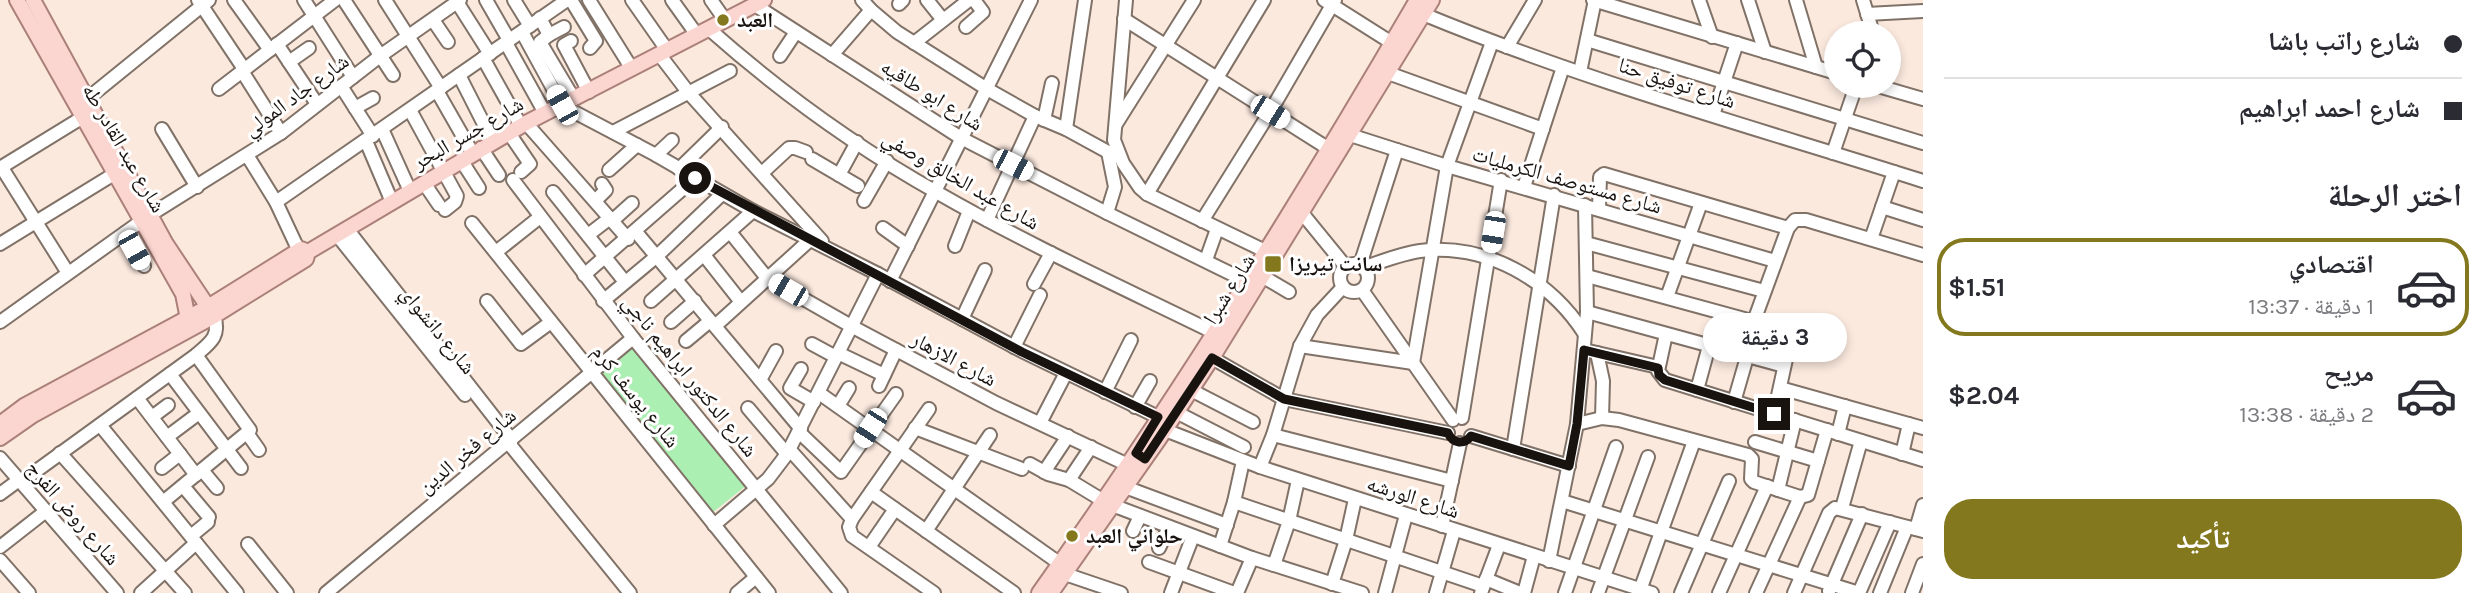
<!DOCTYPE html>
<html lang="ar">
<meta charset="utf-8">
<style>
:root{--surface:#fff;--page:#f2f2f3;--text:#2b2b33;--muted:#7c7c81;--line:#e1e1e2;--accent:#83781d}
body{margin:0;font-family:Karla,"Noto Naskh Arabic",sans-serif;background:var(--page);color:var(--text);direction:rtl;height:100vh;display:flex;flex-direction:column;font-size:26px;white-space:nowrap}
*{box-sizing:border-box;margin:0}
p{font-size:23px;color:var(--muted)}
.icon{flex:none;width:38px;height:38px;fill:none;stroke:currentColor;stroke-width:2;stroke-linecap:round;stroke-linejoin:round}
.map{position:relative;flex:1;overflow:hidden;direction:ltr}
.sheet{display:flex;flex-direction:column;background:var(--surface);width:560px}
.sheet>*{flex:none}
.hud{display:grid;align-content:center;height:154px;padding:0 21px;background:var(--surface)}
.controls{position:absolute;left:1824px;top:21px;display:grid;gap:14px}
.controls a{display:grid;place-items:center;width:77px;height:77px;border-radius:50%;background:var(--surface);box-shadow:0 4px 10px #0003;font-size:35px}
.end{position:absolute;width:32px;height:32px;margin:-16px;border:9px solid #191310;background:#fff;box-shadow:0 0 0 4px #fff}
.from{border-radius:50%}
.bubble{position:absolute;height:49px;border-radius:24px;background:var(--surface);box-shadow:0 4px 10px #0003;font-size:23px;font-weight:700;line-height:49px;text-align:center;direction:rtl}
.car{position:absolute;width:21px;height:42px;margin:-21px -10px;border-radius:9px;box-shadow:0 0 5px 2px #0007;background:linear-gradient(#fff 24%,#345 0 40%,#fff 0 76%,#345 0 86%,#fff 0)}
.hud b{display:flex;align-items:center;gap:24px;height:66px;font-size:26px}
.hud b+b{border-top:2px solid var(--line)}
.hud i{width:18px;height:18px;background:var(--text)}
ul{padding:0;list-style:none}
li{display:flex;align-items:center;gap:21px;height:98px;margin:0 14px 10px;padding:0 7px;border:4px solid transparent;border-radius:28px}
li div{flex:1}
li b{display:block;font-size:26px}
li em{font-style:normal;font-weight:700}
li.current{border-color:var(--accent)}
li>.icon{width:63px;height:63px;stroke-width:1.5}
h2{padding:0 21px;font-size:32px;line-height:84px}
.primary-button{display:flex;gap:14px;margin-top:auto;padding:14px 21px}
.primary-button a{flex:1;height:80px;border-radius:28px;background:var(--accent);color:#fff;font-size:28px;font-weight:700;line-height:80px;text-align:center}
main{display:flex;flex:1;min-height:0}
.map>svg:first-child{display:block}
</style>
<main>
<section class="sheet">
<div class="hud">
<b><i class="from"></i>شارع راتب باشا</b>
<b><i></i>شارع احمد ابراهيم</b>
</div>
<h2>اختر الرحلة</h2>
<ul>
<li class="current"><svg class="icon" aria-label="car" viewBox="0 0 24 24"><path d="M5 17H2v-5l4-1 3-4h7l3 4 3 1v5h-3M9 17h6M6 11h13"/><circle cx="7" cy="17" r="2"/><circle cx="17" cy="17" r="2"/></svg><div><b>اقتصادي</b><p>1 دقيقة · 13:37</p></div><em>$1.51</em></li>
<li><svg class="icon" aria-label="car" viewBox="0 0 24 24"><path d="M5 17H2v-5l4-1 3-4h7l3 4 3 1v5h-3M9 17h6M6 11h13"/><circle cx="7" cy="17" r="2"/><circle cx="17" cy="17" r="2"/></svg><div><b>مريح</b><p>2 دقيقة · 13:38</p></div><em>$2.04</em></li>
</ul>
<div class="primary-button"><a>تأكيد</a></div>
</section>
<div class="map">
<svg width="1923" height="593" viewBox="0 0 1923 593">
<rect width="100%" height="100%" fill="#fbe9de"/>
<polygon fill="#acefb3" points="631,345 747,485 712,513 597,373"/>
<g fill="none" stroke-linecap="round" stroke-linejoin="round">
<defs>
<g id="minor">
<polyline points="198,0 244,69"/>
<polyline points="234,0 270,50"/>
<polyline points="304,0 353,77"/>
<polyline points="344,0 393,75"/>
<polyline points="385,0 441,88"/>
<polyline points="486,0 509,40"/>
<polyline points="514,0 530,26"/>
<polyline points="571,0 596,41 590,48"/>
<polyline points="589,0 632,69"/>
<polyline points="632,0 667,50"/>
<polyline points="672,0 697,35"/>
<polyline points="711,0 725,20"/>
<polyline points="862,0 871,10 897,32 987,89 1035,116 1066,129 1108,152 1117,152"/>
<polyline points="927,0 943,20"/>
<polyline points="1126,0 1114,140 1123,163 1140,188 1147,194 1265,251"/>
<polyline points="1324,0 1392,43"/>
<polyline points="1593,0 1836,73"/>
<polyline points="1699,0 1712,37"/>
<polyline points="1748,0 1765,52"/>
<polyline points="1796,0 1816,67"/>
<polyline points="1863,0 1873,33"/>
<polyline points="457,2 490,54"/>
<polyline points="899,4 903,0"/>
<polyline points="755,5 961,138 1107,213 1246,281"/>
<path d="M1423,14C1585,81 1756,128 1923,181"/>
<polyline points="1867,14 1923,11"/>
<polyline points="540,18 549,35 540,42 574,99"/>
<polyline points="1124,19 1329,149"/>
<polyline points="433,20 448,42"/>
<polyline points="966,27 983,12 974,0"/>
<path d="M709,29C779,91 856,147 938,193C1027,244 1121,287 1213,332"/>
<polyline points="522,32 562,105"/>
<polyline points="549,35 564,27"/>
<polyline points="1587,40 1923,143"/>
<polyline points="571,41 564,45 589,92"/>
<polyline points="506,43 545,113"/>
<polyline points="914,43 969,0"/>
<polyline points="277,44 317,104"/>
<polyline points="1507,47 1535,0"/>
<polyline points="659,54 688,92 822,241"/>
<polyline points="832,55 871,10"/>
<polyline points="780,56 796,32"/>
<polyline points="483,58 521,126"/>
<polyline points="289,62 309,48"/>
<polyline points="242,71 281,133"/>
<polyline points="1580,72 1595,0"/>
<polyline points="1388,73 1543,129"/>
<polyline points="459,75 493,142"/>
<polyline points="341,86 373,136"/>
<polyline points="1878,86 1923,99"/>
<polyline points="219,89 335,0"/>
<polyline points="437,91 473,154"/>
<polyline points="87,99 209,0"/>
<polyline points="561,105 656,155 753,211 878,274 1022,351 1158,417"/>
<polyline points="355,108 373,98"/>
<polyline points="410,110 457,196 455,202 445,210"/>
<polyline points="1713,115 1737,43"/>
<polyline points="1044,120 1052,83"/>
<polyline points="526,123 628,239"/>
<polyline points="1116,124 1194,0"/>
<polyline points="162,129 197,187"/>
<polyline points="382,129 410,191"/>
<polyline points="1066,129 1085,0"/>
<polyline points="613,132 730,71"/>
<polyline points="509,133 530,164 521,172"/>
<polyline points="1350,135 1447,166 1775,261"/>
<polyline points="366,141 392,202"/>
<polyline points="481,148 499,175"/>
<polyline points="1833,153 1856,86"/>
<polyline points="247,155 276,202 299,251"/>
<polyline points="656,155 672,140"/>
<polyline points="812,159 858,186"/>
<polyline points="461,160 479,188"/>
<polyline points="0,168 83,117"/>
<polyline points="2,168 68,273"/>
<polyline points="679,169 722,127"/>
<polyline points="609,170 637,145"/>
<polyline points="762,173 789,148 795,148 806,152"/>
<polyline points="839,175 857,142"/>
<polyline points="513,180 633,338 841,593"/>
<polyline points="424,183 439,205"/>
<polyline points="1524,187 1563,67"/>
<polyline points="553,192 625,282"/>
<polyline points="1147,194 1264,0"/>
<polyline points="595,201 606,190 602,184"/>
<polyline points="864,201 887,161"/>
<polyline points="276,202 567,0"/>
<polyline points="1882,207 1923,220"/>
<polyline points="1599,208 1600,177 1604,174 1788,228"/>
<polyline points="1107,213 1115,187 1108,152"/>
<polyline points="1302,213 1346,267"/>
<polyline points="987,220 1035,116"/>
<polyline points="612,221 632,203"/>
<polyline points="1202,221 1270,112 1335,0"/>
<polyline points="472,223 769,593"/>
<polyline points="883,228 908,246"/>
<polyline points="347,229 511,439 511,446 630,593"/>
<polyline points="636,232 801,429"/>
<polyline points="730,232 767,278 851,326 996,403 1128,465"/>
<polyline points="125,233 144,266"/>
<polyline points="337,235 465,395"/>
<polyline points="588,235 610,218"/>
<polyline points="1871,239 1894,172"/>
<polyline points="1586,243 1764,291"/>
<polyline points="0,244 114,174"/>
<polyline points="955,246 969,211"/>
<polyline points="496,252 540,217"/>
<polyline points="704,255 741,302"/>
<polyline points="1206,260 1217,229"/>
<circle cx="1354" cy="278" r="14"/>
<polyline points="1360,265 1397,150"/>
<path d="M1363,268C1382,261 1400,254 1420,251C1486,243 1549,279 1584,333"/>
<polyline points="584,275 695,178"/>
<polyline points="1262,276 1289,292"/>
<polyline points="1587,276 1781,329 1790,341 1774,414"/>
<polyline points="890,281 1031,0"/>
<polyline points="1034,284 1051,253"/>
<polyline points="1362,290 1453,420"/>
<polyline points="1667,297 1701,203"/>
<polyline points="487,301 521,344 551,322"/>
<polyline points="603,301 657,256 722,194"/>
<polyline points="651,301 753,211"/>
<polyline points="1587,312 1784,366"/>
<polyline points="962,319 985,270"/>
<polyline points="1754,321 1788,228 1795,220 1806,220 1923,255"/>
<polyline points="0,322 150,215 281,133 380,56 460,0"/>
<polyline points="671,322 695,301"/>
<polyline points="715,326 811,239"/>
<polyline points="1666,334 1658,371 1665,380 1923,460"/>
<polyline points="686,341 710,321"/>
<polyline points="812,344 836,357"/>
<polyline points="1300,346 1413,363 1447,166 1492,42"/>
<polyline points="1014,347 1040,295"/>
<polyline points="1584,350 1658,367"/>
<polyline points="838,353 884,375"/>
<polyline points="1597,353 1603,381 1602,418"/>
<polyline points="1212,358 1284,399 1448,433"/>
<polyline points="801,369 790,388 814,402"/>
<polyline points="170,374 241,468"/>
<polyline points="760,380 776,351"/>
<polyline points="879,386 896,350"/>
<polyline points="1780,388 1923,428"/>
<polyline points="1191,390 1253,422"/>
<polyline points="1697,390 1709,346"/>
<polyline points="1105,392 1131,340"/>
<polyline points="819,393 1059,563"/>
<polyline points="137,398 196,475"/>
<polyline points="1734,402 1747,357"/>
<polyline points="838,406 849,388"/>
<polyline points="1135,407 1150,381"/>
<polyline points="748,408 787,454"/>
<polyline points="929,409 852,519 849,527 852,536 934,593"/>
<polyline points="1176,412 1244,447"/>
<polyline points="152,417 168,405"/>
<polyline points="1462,418 1501,180"/>
<polyline points="1040,423 1066,373"/>
<polyline points="1577,424 1602,418 1619,420 1748,455 1752,459 1751,479 1754,482 1800,497"/>
<polyline points="100,425 237,593"/>
<polyline points="915,428 1022,469"/>
<polyline points="1165,430 1260,467 1652,593"/>
<polyline points="799,432 841,472 896,394"/>
<polyline points="247,433 259,450"/>
<polyline points="1838,434 1845,406"/>
<polyline points="1273,435 1452,481"/>
<polyline points="1471,436 1569,466"/>
<polyline points="167,437 199,413"/>
<polyline points="1755,442 1818,461"/>
<polyline points="1513,449 1554,195"/>
<polyline points="790,450 852,519"/>
<polyline points="60,453 185,593"/>
<polyline points="1902,454 1909,424"/>
<polyline points="0,458 117,593"/>
<polyline points="1030,464 1048,474 1069,480 1102,500"/>
<polyline points="1260,467 1273,435 1300,346 1317,315 1343,287"/>
<polyline points="162,468 180,454"/>
<polyline points="202,470 217,488"/>
<polyline points="1044,472 1068,436"/>
<polyline points="1069,480 1091,447"/>
<path d="M21,482L196,355C210,343 221,336 214,316"/>
<polyline points="183,486 209,517"/>
<polyline points="1125,487 1227,525"/>
<polyline points="1778,490 1795,420"/>
<polyline points="871,492 1014,593"/>
<polyline points="0,494 19,480"/>
<polyline points="1800,497 1808,495 1827,430"/>
<polyline points="1562,501 1859,593"/>
<polyline points="163,502 250,430 196,355"/>
<polyline points="1234,502 1483,586"/>
<polyline points="1112,505 1252,558 1362,593"/>
<polyline points="1842,508 1861,441"/>
<polyline points="714,525 768,479 787,454 878,274"/>
<polyline points="1442,526 1460,443"/>
<polyline points="1916,529 1923,505"/>
<polyline points="926,531 990,435"/>
<polyline points="1133,531 1140,516"/>
<polyline points="191,536 208,522"/>
<polyline points="248,544 287,593"/>
<polyline points="1220,546 1234,502 1243,461"/>
<polyline points="0,547 46,511"/>
<polyline points="869,547 895,509"/>
<polyline points="1159,548 1169,527"/>
<polyline points="0,560 29,593"/>
<polyline points="1549,561 1577,424 1587,312 1585,205"/>
<polyline points="1149,562 1234,593"/>
<polyline points="1274,565 1289,521 1298,480"/>
<polyline points="1065,574 1121,593"/>
<polyline points="1486,579 1520,593"/>
<polyline points="1332,584 1346,540 1355,499"/>
<polyline points="1829,591 1862,514"/>
<polyline points="141,593 196,543"/>
<polyline points="326,593 633,338"/>
<polyline points="737,593 756,577"/>
<polyline points="1171,593 1193,536"/>
<polyline points="1237,593 1252,558"/>
<polyline points="1385,593 1406,515"/>
<polyline points="1436,593 1454,531"/>
<polyline points="1481,593 1499,545"/>
<polyline points="1524,593 1534,556"/>
<polyline points="1565,593 1616,447"/>
<polyline points="1598,593 1648,457"/>
<polyline points="1639,593 1694,441"/>
<polyline points="1681,593 1729,481"/>
<polyline points="1719,593 1767,486"/>
<polyline points="1756,593 1800,497"/>
<polyline points="1794,593 1829,513 1835,508 1923,531"/>
<polyline points="1859,593 1890,522"/>
<polyline points="1880,593 1907,527"/>
<polyline points="1912,593 1923,564"/>
</g>
<g id="major">
<polyline points="17,0 183,294 188,319"/>
<polyline points="33,0 166,244 214,316"/>
<polyline points="0,424 24,406 208,307 301,249 308,252"/>
<polyline points="0,438 33,415 214,316 306,259 308,252 526,123 764,0"/>
<path d="M1039,593C1175,402 1299,203 1417,0"/>
<polyline points="1051,593 1159,439 1212,358 1432,0"/>
</g>
</defs>
<use href="#minor" stroke="#817268" stroke-width="16"/>
<use href="#major" stroke="#ab8079" stroke-width="18"/>
<use href="#minor" stroke="#fff" stroke-width="12"/>
<use href="#major" stroke="#fbd6d1" stroke-width="14"/>
</g>
<g fill="none" stroke-linecap="round" stroke-linejoin="round">
<path stroke="#191310" stroke-width="9" d="M695,178L1022,352L1158,417L1136,453L1145,459L1212,358L1284,399L1448,433C1453,444 1464,445 1471,436L1569,466L1577,424L1584,350L1658,368L1659,375L1665,380L1774,414"/>
</g>
<g fill="#83781d" stroke="#fff" stroke-width="2.5">
<circle cx="723" cy="20" r="7"/>
<rect x="1264" y="255" width="18" height="18" rx="3.5"/>
<circle cx="1072" cy="536" r="7"/>
</g>
<g text-anchor="middle" dominant-baseline="central" stroke-width="6" stroke-linejoin="round" paint-order="stroke">
<g font-size="21" font-weight="bold" fill="#191310" stroke="#fff" text-anchor="start">
<text x="737" y="20">العبد</text>
<text x="1289" y="264">سانت تيريزا</text>
<text x="1086" y="536">حلواني العبد</text>
</g>
<g font-size="21" fill="#191310" stroke="#fff">
<text transform="translate(1677 83) rotate(18)">شارع توفيق حنا</text>
<text transform="translate(296 95) rotate(-36)">شارع جاد المولي</text>
<text transform="translate(932 95) rotate(32)">شارع ابو طاقيه</text>
<text transform="translate(468 133) rotate(-30)">شارع جسر البحر</text>
<text transform="translate(124 148) rotate(60)">شارع عبد القادر طه</text>
<text transform="translate(961 180) rotate(30)">شارع عبد الخالق وصفي</text>
<text transform="translate(1567 180) rotate(16)">شارع مستوصف الكرمليات</text>
<text transform="translate(1229 289) rotate(-58)">شارع شبرا</text>
<text transform="translate(438 330) rotate(51)">شارع دانشواي</text>
<text transform="translate(954 359) rotate(28)">شارع الازهار</text>
<text transform="translate(690 376) rotate(51)">شارع الدكتور ابراهيم ناجي</text>
<text transform="translate(636 396) rotate(51)">شارع يوسف كرم</text>
<text transform="translate(467 451) rotate(-40)">شارع فخر الدين</text>
<text transform="translate(1413 497) rotate(18)">شارع الورشه</text>
<text transform="translate(73 513) rotate(49)">شارع روض الفرج</text>
</g>
</g>
</svg>
<div class="controls">
<a><svg class="icon" aria-label="locate" viewBox="0 0 24 24"><circle cx="12" cy="12" r="6"/><path d="M12 2v4M12 18v4M2 12h4M18 12h4"/></svg></a>
</div>
<i class="end from" style="left:695px;top:178px"></i>
<i class="end" style="left:1774px;top:414px"></i>
<div class="bubble" style="left:1703px;top:313px;width:144px">3 دقيقة</div>
<i class="car" style="left:562px;top:105px;rotate:331deg"></i>
<i class="car" style="left:1270px;top:112px;rotate:122deg"></i>
<i class="car" style="left:1013px;top:165px;rotate:117deg"></i>
<i class="car" style="left:1493px;top:232px;rotate:189deg"></i>
<i class="car" style="left:134px;top:250px;rotate:151deg"></i>
<i class="car" style="left:788px;top:290px;rotate:300deg"></i>
<i class="car" style="left:870px;top:428px;rotate:213deg"></i>
</div>
</main>
